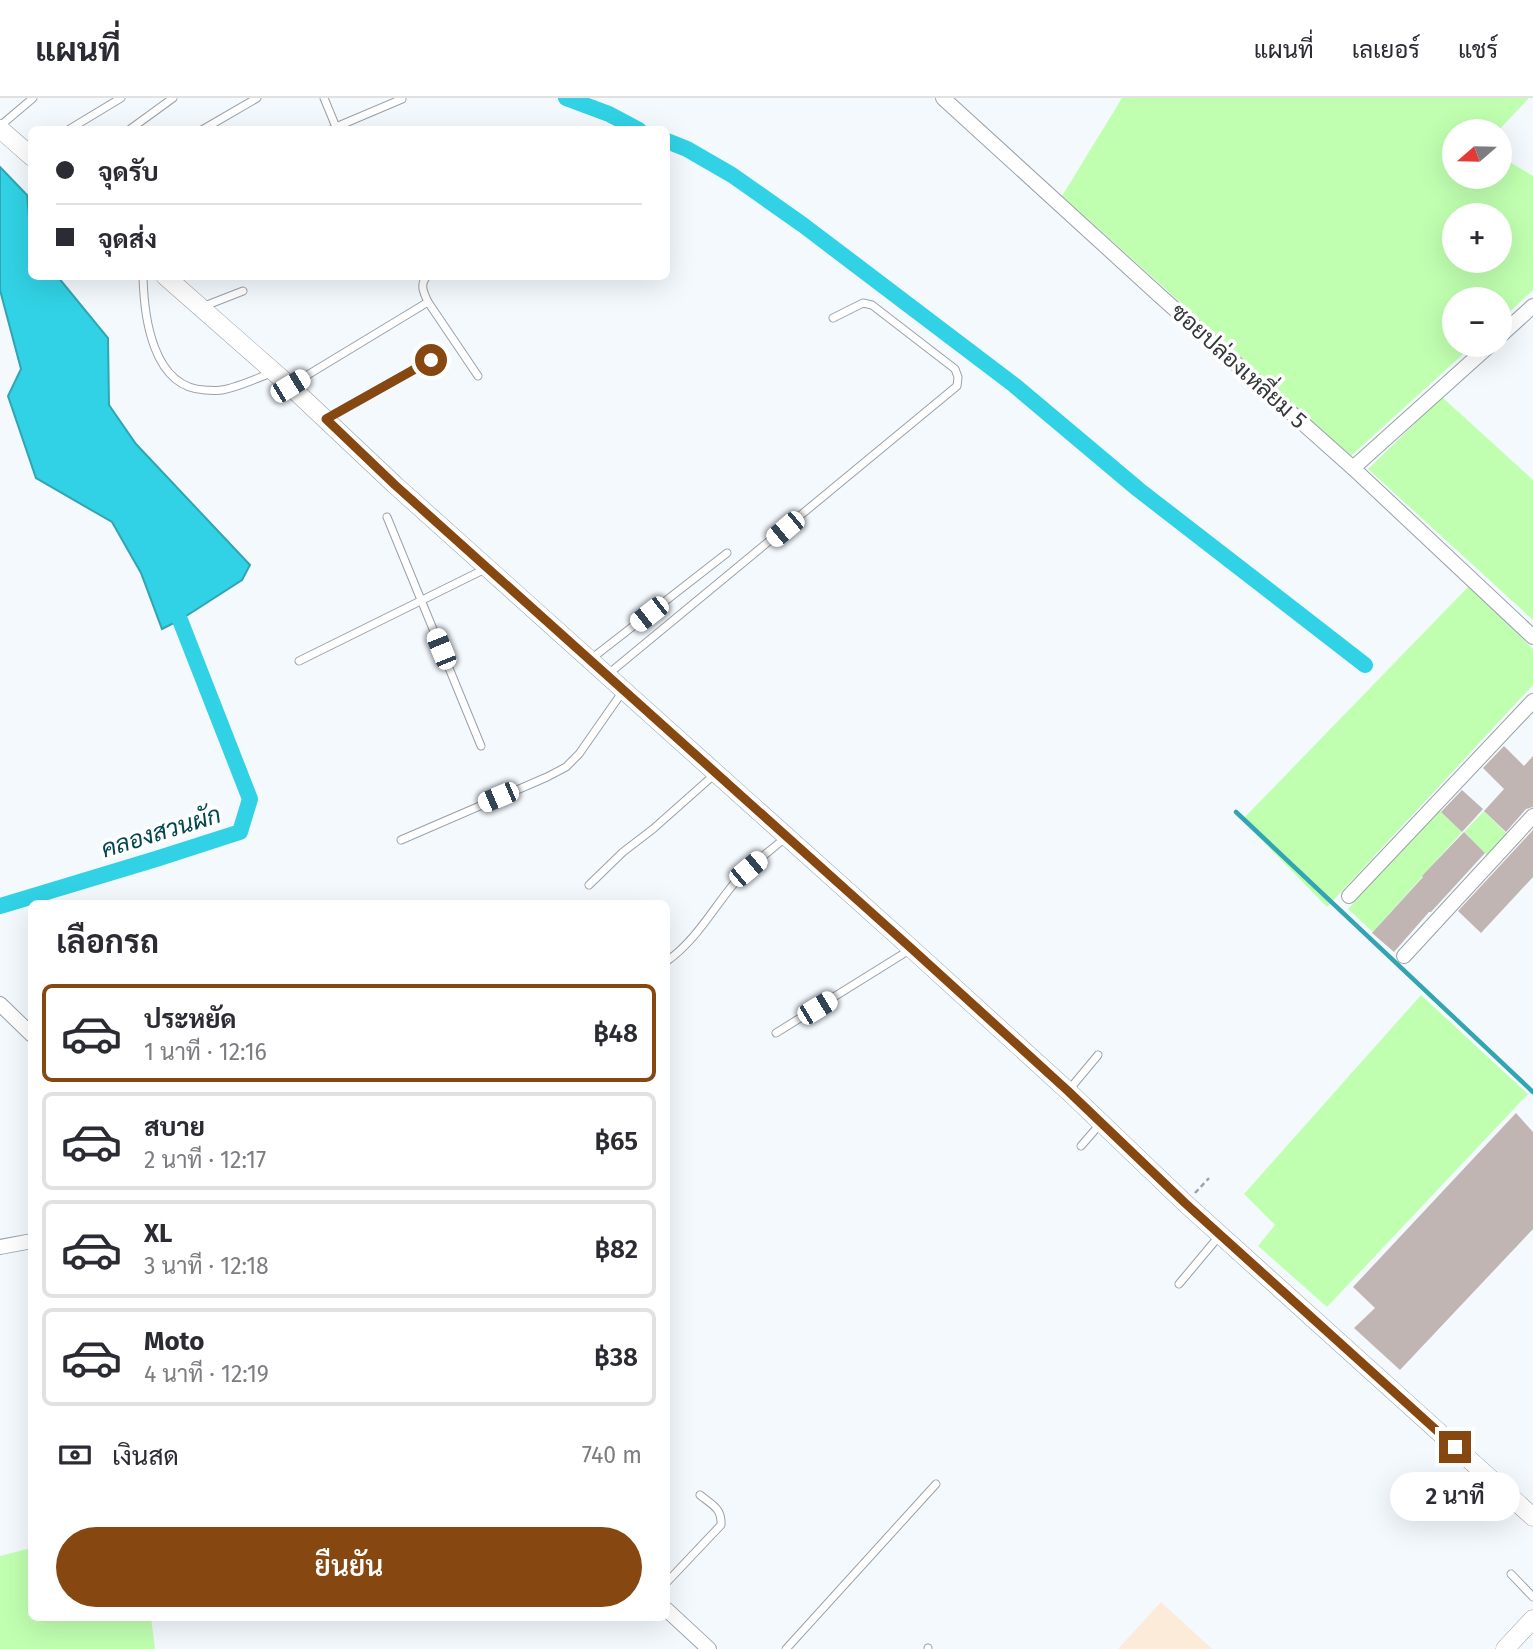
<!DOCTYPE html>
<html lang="th">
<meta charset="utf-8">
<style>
:root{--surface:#fff;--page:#f7f7f7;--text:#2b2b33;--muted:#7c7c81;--line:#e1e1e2;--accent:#874710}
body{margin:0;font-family:"Fira Sans",Sarabun,sans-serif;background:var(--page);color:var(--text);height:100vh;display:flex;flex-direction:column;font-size:26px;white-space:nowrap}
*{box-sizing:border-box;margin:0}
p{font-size:23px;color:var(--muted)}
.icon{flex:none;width:38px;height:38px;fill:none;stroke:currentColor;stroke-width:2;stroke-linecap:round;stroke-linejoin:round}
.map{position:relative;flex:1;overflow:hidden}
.details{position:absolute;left:28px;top:802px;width:642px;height:721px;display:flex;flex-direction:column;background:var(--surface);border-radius:10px;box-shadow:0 7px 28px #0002}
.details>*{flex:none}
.top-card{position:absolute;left:28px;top:28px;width:642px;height:154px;border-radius:10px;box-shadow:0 7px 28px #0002;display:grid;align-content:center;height:154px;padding:0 28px;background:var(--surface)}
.needle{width:46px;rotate:250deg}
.fabs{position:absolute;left:1442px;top:21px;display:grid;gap:14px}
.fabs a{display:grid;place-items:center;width:70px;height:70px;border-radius:50%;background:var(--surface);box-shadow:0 7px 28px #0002;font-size:35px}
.end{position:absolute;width:32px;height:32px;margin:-16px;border:9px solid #874710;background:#fff;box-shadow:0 0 0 4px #fff}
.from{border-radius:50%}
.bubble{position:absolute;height:49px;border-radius:24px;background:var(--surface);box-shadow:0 7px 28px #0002;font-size:23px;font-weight:600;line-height:49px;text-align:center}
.car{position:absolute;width:21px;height:42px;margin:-21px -10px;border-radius:9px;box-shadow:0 0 5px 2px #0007;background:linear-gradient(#fff 24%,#345 0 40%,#fff 0 76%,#345 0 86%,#fff 0)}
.top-card b{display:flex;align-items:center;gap:24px;height:66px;font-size:26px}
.top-card b+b{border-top:2px solid var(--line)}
.top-card i{width:18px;height:18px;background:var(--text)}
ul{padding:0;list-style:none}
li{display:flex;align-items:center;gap:21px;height:98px;margin:0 14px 10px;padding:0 14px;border:4px solid var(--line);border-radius:10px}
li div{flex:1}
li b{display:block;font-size:26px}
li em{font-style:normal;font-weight:600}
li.on{border-color:var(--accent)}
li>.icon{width:63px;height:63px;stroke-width:1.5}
h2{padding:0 28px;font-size:32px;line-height:84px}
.pay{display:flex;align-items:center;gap:18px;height:77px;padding:0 28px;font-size:26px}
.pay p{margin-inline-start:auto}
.primary-button{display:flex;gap:14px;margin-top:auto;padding:14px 28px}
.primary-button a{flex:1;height:80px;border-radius:42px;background:var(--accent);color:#fff;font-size:28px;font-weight:600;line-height:80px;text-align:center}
header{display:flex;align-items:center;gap:42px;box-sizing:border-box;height:98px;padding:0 35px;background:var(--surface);border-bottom:2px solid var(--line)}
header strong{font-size:33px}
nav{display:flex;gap:38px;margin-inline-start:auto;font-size:24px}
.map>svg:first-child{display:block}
</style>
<header>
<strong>แผนที่</strong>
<nav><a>แผนที่</a><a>เลเยอร์</a><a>แชร์</a></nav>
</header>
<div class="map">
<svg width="1533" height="1551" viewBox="0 0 1533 1551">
<rect width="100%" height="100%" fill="#f4f9fe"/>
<polygon fill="#fdebda" points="1161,1504 1212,1551 1118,1551"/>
<g fill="#c0ffb0" fill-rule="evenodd">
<path d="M1122,0H1529L1498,33H1454V79H1500V58L1533,78V192L1500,223V201H1454V247H1473L1351,358L1062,98ZM1500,117V163H1454V117Z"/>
<polygon points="1442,299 1533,382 1533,522 1368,371"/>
<polygon points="1469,488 1533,551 1533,587 1327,809 1242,722"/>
<polygon points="1439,712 1462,734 1373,834 1348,811"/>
<polygon points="1484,713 1507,736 1487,757 1464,734"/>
<polygon points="1421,897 1528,996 1327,1209 1258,1148 1275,1127 1244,1096"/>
<polygon points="31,1450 32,1519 151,1519 155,1551 0,1551 0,1458"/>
</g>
<polygon fill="#31d2e5" stroke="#32a4b2" stroke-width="2" points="0,69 27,97 31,143 32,178 58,179 108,240 109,307 136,346 250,467 242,482 180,522 162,531 141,475 112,424 36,380 8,298 21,271 0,192"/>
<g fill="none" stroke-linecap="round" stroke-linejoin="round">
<polyline stroke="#32a4b2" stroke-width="4.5" points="1236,714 1533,994"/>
<g stroke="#31d2e5" stroke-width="16">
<polyline points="566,0 609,16 639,32"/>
<polyline points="667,43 687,51 732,77 803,127 1014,287 1139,392 1365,567"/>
<polyline points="0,808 156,761 240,734 250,701 180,522"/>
</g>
</g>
<g fill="#c1b5b3">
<polygon points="1504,648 1524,668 1533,658 1533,709 1526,711 1506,734 1484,713 1504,691 1483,670"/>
<polygon points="1462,692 1483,711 1462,734 1441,714"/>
<polygon points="1533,732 1533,779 1481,835 1458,813"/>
<polygon points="1464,734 1485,755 1431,814 1429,814 1394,854 1372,835 1423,779 1422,778"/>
<polygon points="1516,1015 1533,1034 1533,1131 1400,1272 1354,1230 1375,1210 1353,1189"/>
</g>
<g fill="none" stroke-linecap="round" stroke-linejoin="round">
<defs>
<g id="service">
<polyline points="324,0 336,29 331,32"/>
<polyline points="0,28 33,0"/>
<polyline points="336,29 402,1"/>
<polyline points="68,32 121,0"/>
<polyline points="129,32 173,0"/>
<polyline points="202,32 257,0"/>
<path d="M143,178C144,220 153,290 205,292C210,292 217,293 222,292C239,289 257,280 274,274"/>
<path d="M427,178C419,187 424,195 428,204"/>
<polyline points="202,209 243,193"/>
<polyline points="291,287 428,204 478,278"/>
<polyline points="326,321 431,262"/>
<polyline points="387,419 481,648"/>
<polyline points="591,561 727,455"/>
<polyline points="299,563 487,470"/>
<polyline points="607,577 957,288 958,279 955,271 872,207 863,205 833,220"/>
<polyline points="401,742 547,679 566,669 579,656 623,593"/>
<polyline points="589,787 623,754 653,731 715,676"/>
<path d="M667,863C695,843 711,814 732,788C747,769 768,755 786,739"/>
<polyline points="776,935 911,851"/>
<polyline points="1068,993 1098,957"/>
<polyline points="1081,1048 1101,1025"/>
<polyline points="1179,1186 1220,1137"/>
<polyline points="1511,1476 1533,1499"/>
<path d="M667,1484L721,1427C722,1410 712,1407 700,1397"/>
<polyline points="786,1551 936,1386"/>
<polyline points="928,1551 928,1550"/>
</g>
<g id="minor">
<polyline points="943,0 1160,198 1353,370 1533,539"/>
<polyline points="1500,238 1533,208"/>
<polyline points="1353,370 1490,247"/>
<polyline points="1349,798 1533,603"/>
<polyline points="1404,858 1533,718"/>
<polyline points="0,906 32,937"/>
<polyline points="0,1149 32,1143"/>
<polyline points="667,1512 709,1551"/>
</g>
<g id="tertiary">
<polyline points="0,31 32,59"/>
<polyline points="165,178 290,288 395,387 912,851 1068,993 1185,1105 1533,1419"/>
<polyline points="1505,1551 1533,1521"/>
</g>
</defs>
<use href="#service" stroke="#99a1a8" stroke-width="9"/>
<use href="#minor" stroke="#99a1a8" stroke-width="16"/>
<use href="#tertiary" stroke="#99a1a8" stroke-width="19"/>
<polyline stroke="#9fa4a8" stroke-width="2.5" stroke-dasharray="5 3.5" stroke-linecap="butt" points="1195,1095 1209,1080"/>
<use href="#service" stroke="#fff" stroke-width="7"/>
<use href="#minor" stroke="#fff" stroke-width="14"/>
<use href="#tertiary" stroke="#fff" stroke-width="18"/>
</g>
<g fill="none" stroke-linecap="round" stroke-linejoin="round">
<polyline stroke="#874710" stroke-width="9" points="431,262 326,321 395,387 912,851 1068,993 1185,1105 1455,1349"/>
</g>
<g text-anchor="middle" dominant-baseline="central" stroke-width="7" stroke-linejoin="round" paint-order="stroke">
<g font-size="23" fill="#34383b" stroke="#fff">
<text transform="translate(1239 268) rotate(42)">ซอยปล่องเหลี่ยม 5</text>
</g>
<g font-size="24" font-style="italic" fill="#00474f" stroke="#fff">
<text transform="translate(161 734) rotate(-17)">คลองสวนผัก</text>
</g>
</g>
</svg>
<div class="fabs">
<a><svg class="needle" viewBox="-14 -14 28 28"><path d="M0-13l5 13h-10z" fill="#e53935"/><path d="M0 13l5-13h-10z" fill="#7c7c81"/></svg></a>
<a>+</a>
<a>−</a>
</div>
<i class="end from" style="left:431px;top:262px"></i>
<i class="end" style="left:1455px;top:1349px"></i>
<div class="bubble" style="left:1390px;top:1374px;width:130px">2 นาที</div>
<i class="car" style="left:290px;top:288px;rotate:59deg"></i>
<i class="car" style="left:785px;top:431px;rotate:230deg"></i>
<i class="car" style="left:649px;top:516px;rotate:232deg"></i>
<i class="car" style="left:441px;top:551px;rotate:338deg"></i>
<i class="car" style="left:498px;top:699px;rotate:247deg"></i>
<i class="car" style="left:748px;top:771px;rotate:50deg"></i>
<i class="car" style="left:817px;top:910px;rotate:59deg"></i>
<div class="top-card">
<b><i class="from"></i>จุดรับ</b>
<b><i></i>จุดส่ง</b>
</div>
<section class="details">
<h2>เลือกรถ</h2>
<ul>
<li class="on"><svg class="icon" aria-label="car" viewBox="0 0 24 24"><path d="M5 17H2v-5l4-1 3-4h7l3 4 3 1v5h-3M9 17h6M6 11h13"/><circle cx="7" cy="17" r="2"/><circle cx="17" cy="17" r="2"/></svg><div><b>ประหยัด</b><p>1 นาที · 12:16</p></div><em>฿48</em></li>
<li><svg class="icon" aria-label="car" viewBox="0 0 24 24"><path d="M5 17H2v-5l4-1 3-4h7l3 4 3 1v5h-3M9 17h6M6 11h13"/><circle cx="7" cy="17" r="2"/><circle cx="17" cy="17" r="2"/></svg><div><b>สบาย</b><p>2 นาที · 12:17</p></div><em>฿65</em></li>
<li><svg class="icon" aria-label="car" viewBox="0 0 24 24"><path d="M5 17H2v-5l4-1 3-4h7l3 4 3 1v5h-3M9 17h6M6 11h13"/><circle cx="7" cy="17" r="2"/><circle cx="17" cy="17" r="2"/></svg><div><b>XL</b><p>3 นาที · 12:18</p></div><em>฿82</em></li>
<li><svg class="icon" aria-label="car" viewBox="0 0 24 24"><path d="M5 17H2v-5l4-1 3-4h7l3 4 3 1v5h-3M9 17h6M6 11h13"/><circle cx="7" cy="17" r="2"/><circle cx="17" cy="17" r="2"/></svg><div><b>Moto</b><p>4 นาที · 12:19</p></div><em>฿38</em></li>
</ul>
<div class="pay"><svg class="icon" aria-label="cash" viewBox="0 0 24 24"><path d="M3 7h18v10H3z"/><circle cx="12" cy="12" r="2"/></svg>เงินสด<p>740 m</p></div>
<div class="primary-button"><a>ยืนยัน</a></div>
</section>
</div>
